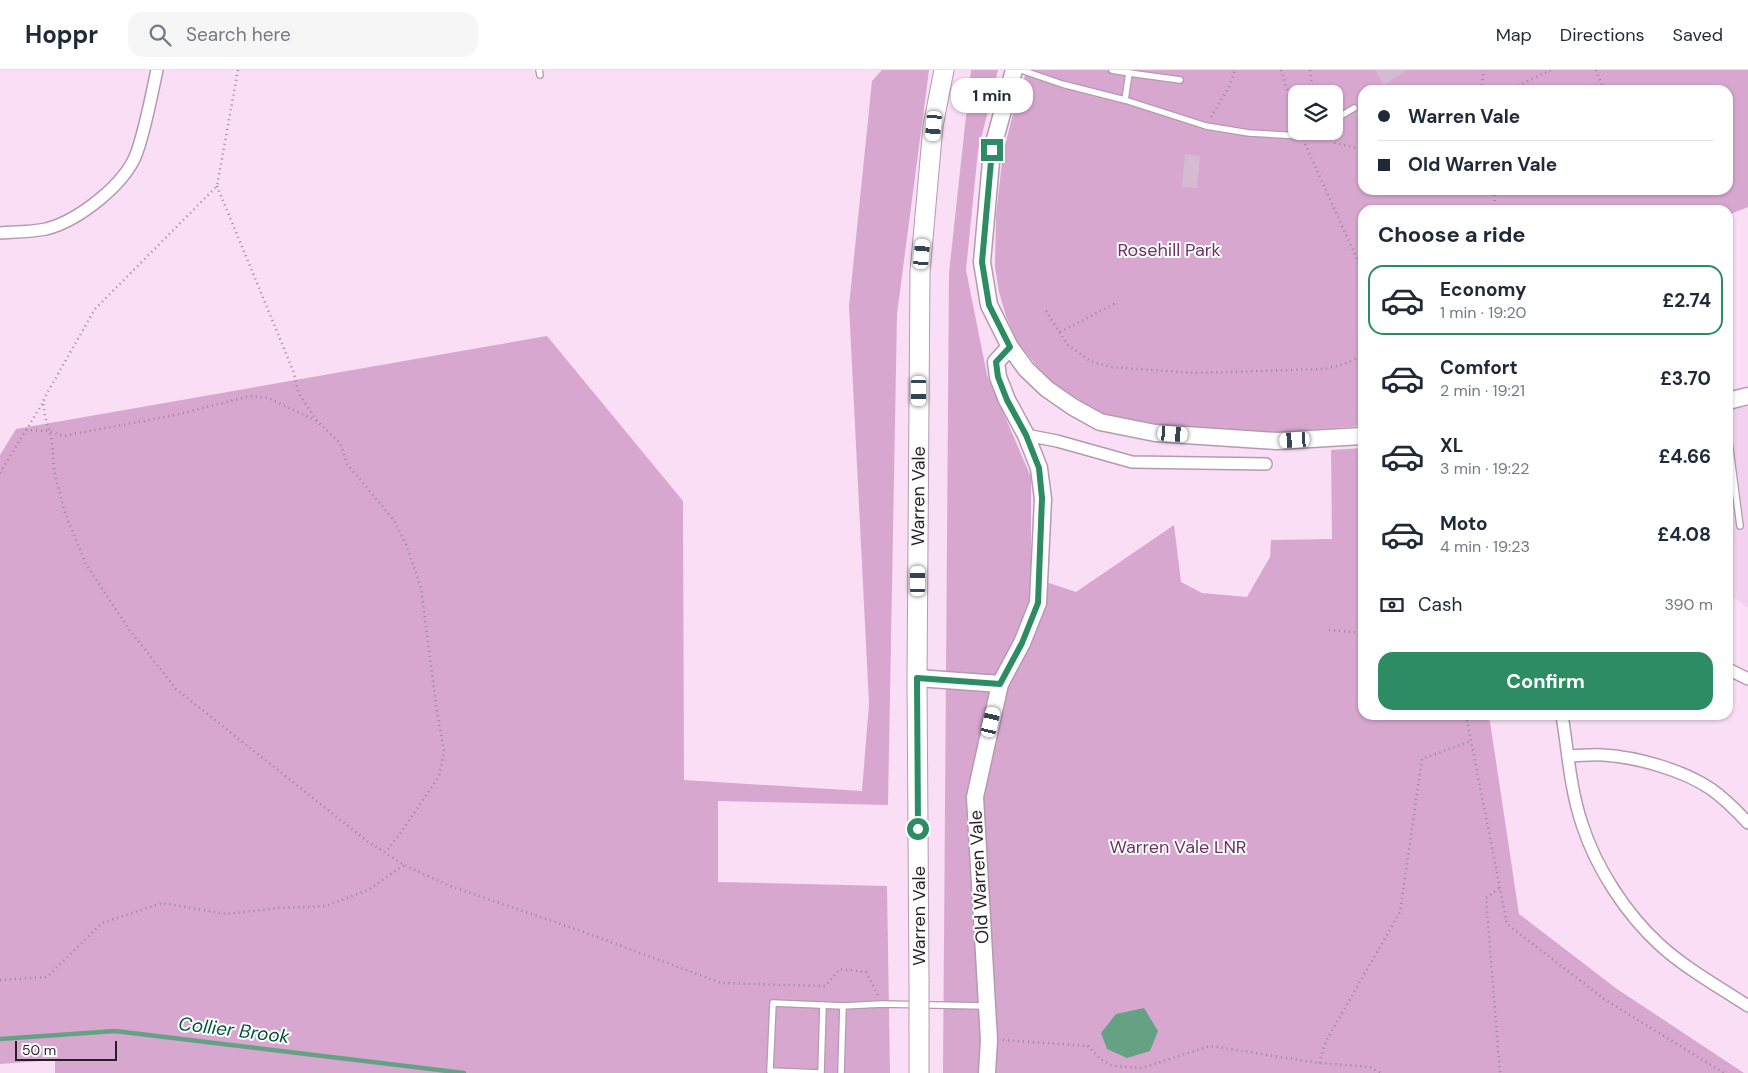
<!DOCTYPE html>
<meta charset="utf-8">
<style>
:root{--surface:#fff;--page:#f6f6f7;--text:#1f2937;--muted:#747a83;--line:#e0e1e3;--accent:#2e8c64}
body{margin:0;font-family:"DM Sans",sans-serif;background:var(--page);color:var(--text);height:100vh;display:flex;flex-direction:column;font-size:19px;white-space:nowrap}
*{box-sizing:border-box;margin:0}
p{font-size:16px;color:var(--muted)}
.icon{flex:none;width:28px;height:28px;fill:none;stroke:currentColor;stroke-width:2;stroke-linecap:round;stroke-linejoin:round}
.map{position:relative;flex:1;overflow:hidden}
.side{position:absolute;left:1358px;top:135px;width:375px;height:515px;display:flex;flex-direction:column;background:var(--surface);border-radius:15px;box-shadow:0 1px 4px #0004}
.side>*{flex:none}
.top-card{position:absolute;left:1358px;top:15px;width:375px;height:110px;border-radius:15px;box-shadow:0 1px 4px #0004;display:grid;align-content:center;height:110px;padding:0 20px;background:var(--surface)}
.tools{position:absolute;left:1288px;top:15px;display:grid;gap:10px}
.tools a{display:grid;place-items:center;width:55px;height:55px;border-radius:10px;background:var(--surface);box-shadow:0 1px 4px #0004;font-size:25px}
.scale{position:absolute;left:15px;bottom:12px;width:102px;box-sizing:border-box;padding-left:5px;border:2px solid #281e27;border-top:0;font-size:14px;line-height:18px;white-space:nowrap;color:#281e27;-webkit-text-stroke:4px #fff;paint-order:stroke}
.end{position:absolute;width:22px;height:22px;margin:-11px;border:6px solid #2e8c64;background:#fff;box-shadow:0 0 0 2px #fff}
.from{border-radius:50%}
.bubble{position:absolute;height:35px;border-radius:15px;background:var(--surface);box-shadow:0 1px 4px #0004;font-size:16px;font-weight:700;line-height:35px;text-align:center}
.car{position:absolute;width:15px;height:30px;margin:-15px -8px;border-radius:6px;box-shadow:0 0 4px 1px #0007;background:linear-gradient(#fff 24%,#345 0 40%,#fff 0 76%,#345 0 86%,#fff 0)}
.top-card b{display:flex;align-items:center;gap:18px;height:48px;font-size:19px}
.top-card b+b{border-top:1px solid var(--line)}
.top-card i{width:12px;height:12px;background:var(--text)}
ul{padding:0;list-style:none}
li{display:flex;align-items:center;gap:15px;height:70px;margin:0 10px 8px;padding:0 10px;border:2px solid transparent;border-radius:15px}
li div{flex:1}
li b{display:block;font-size:19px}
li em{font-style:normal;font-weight:700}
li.current{border-color:var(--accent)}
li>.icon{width:45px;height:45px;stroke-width:1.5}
h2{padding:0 20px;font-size:22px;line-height:60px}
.pay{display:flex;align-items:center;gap:12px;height:55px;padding:0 20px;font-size:19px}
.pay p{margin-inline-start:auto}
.primary-button{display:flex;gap:10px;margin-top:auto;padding:10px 20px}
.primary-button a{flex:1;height:58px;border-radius:15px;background:var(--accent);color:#fff;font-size:20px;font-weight:700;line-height:58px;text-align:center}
header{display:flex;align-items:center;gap:30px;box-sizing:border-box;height:70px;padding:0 25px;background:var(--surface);border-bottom:1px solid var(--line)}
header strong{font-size:24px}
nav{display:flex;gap:28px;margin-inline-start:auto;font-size:18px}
.search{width:350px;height:45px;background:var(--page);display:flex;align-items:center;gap:12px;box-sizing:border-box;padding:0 18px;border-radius:15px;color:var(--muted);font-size:19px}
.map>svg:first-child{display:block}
</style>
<header>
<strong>Hoppr</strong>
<div class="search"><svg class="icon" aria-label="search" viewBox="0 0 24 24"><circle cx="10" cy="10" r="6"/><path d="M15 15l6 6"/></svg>Search here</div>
<nav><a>Map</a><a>Directions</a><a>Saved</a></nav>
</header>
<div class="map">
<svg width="1748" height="1003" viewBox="0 0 1748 1003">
<rect width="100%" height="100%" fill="#fadef5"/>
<polygon fill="#f3d0ed" points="1748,337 1748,538 1732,526 1728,518 1728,340"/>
<g fill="#d7a7d0" fill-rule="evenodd">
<polygon points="882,0 929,0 897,244 888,735 718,731 718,812 887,816 890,1003 55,1003 55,990 0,994 0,385 16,359 547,266 683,431 684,710 862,721 869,634 849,236 872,11"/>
<polygon points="971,0 998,0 978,81 966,200 987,305 1031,407 1031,512 1049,513 1076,522 1174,455 1181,512 1202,523 1247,527 1270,487 1271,470 1332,469 1331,380 1362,378 1362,645 1489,645 1519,844 1617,919 1744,1003 943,1003 949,203"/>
<path d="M1027,0H1748V137L1728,145V140H1362V356L1279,362L1150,354L1105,346L1055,315L1035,294L1017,272L1006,246L999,222L995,197L996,145L1003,83L1015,36ZM1362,20H1728V120H1362ZM1296,24H1334V61H1296Z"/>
</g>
<polygon fill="#64a283" points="1144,938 1158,961 1150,981 1127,988 1107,979 1101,963 1116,944"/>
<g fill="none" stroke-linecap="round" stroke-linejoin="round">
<polyline stroke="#64a283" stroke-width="4.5" points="0,969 115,961 464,1003"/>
</g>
<g fill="#d5bad1">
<polygon points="1375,0 1407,0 1384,15"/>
<polygon points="1185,84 1200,86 1197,118 1182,117"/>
</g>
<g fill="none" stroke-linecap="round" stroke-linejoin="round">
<defs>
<g id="lane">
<polyline points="539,0 540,5"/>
<polyline points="1021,0 1062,14 1125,30 1129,3 1180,10"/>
<polyline points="1112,0 1129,3"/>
<polyline points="1125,30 1206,56 1249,63 1302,66 1313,61"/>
<polyline points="1334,50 1354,38"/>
<polyline points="1728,364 1740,456"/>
<polyline points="843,936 882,934 985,936"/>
<polyline points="820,1003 770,1001 773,933 843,936 841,1003"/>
<polyline points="821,1003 823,935"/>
</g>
<g id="street">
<path d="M0,163C15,162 31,162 46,159C78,151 126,114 137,82C146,56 151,27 157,0"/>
<polyline points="1026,365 1057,371 1132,392 1266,394"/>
<polyline points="1728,599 1748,609"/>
<path d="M1562,645C1568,681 1570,719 1582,754C1596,798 1626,844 1660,875C1685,898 1719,917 1748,936"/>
<path d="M1568,686C1580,686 1591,684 1603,685C1637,687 1683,700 1711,719C1725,729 1736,740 1748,753"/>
</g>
<g id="secondary">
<polyline points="1014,0 992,80 982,192 989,235 1010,277 1026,299 1047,319 1073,337 1100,352 1155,363 1277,371 1362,366"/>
<polyline points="1728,331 1748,326"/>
<polyline points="917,608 1000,614"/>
<polyline points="987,1003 989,970 975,727 1000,614 1022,573 1038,533 1043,429 1039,398 1026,365 1007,330 998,307 996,292 1010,277"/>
</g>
<g id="primary">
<path id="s1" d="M919,911L917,608L920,202L933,56L944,0"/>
<polyline points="919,955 919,1003"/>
</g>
</defs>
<use href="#lane" stroke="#b49ab0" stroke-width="8"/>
<use href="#street" stroke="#b49ab0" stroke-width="14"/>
<use href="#secondary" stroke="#b49ab0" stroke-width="19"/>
<use href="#primary" stroke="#b49ab0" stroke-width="21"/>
<g stroke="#9a8697" stroke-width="2.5" stroke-dasharray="1 4" stroke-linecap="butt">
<polyline points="238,0 217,116 95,239 46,325 43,332 45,346 52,371 54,401 65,443 86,494 128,558 176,619 367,771 404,795 450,816 581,861 721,913 825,916 840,899 866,902 878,925"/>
<polyline points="1281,0 1296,48"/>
<polyline points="1310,0 1313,24"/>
<polyline points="1596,0 1604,20"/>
<polyline points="1481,20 1484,0"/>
<polyline points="1509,20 1551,0"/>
<polyline points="1211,47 1229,17 1235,0"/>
<polyline points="1325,61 1335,73 1362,79"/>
<polyline points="1305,74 1362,200"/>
<polyline points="217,116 294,303 298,322 317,351 340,373 347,394 393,449 406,474 421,518 437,642 444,681 439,706 402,761 386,782"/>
<polyline points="1494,120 1495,140"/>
<polyline points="1046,241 1067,274 1090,291 1111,297 1196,303 1324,299 1344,294 1362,286"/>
<polyline points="1060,262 1116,233"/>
<polyline points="26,360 49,361 63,366 175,345 250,326 268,328 317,351"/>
<polyline points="0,403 42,334"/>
<polyline points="1329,560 1362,563"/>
<polyline points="1466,645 1507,854 1604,929 1724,1003"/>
<polyline points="1499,818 1486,828 1500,1003"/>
<polyline points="0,910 47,907 102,853 162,833 226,844 279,838 326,836 368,820 404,795"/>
<polyline points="1003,970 1088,976 1100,989 1113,996 1142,998 1210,976 1319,993 1370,997 1381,1003"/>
<polyline points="1319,993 1326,971 1400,842 1422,689 1471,671"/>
</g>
<use href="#lane" stroke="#fff" stroke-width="5.5"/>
<use href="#street" stroke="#fff" stroke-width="11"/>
<use href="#secondary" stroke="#fff" stroke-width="16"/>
<use href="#primary" stroke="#fff" stroke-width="19"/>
<defs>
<polyline id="primary-bridge" points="919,955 919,911"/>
</defs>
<use href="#primary-bridge" stroke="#b49ab0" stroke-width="21" stroke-linecap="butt"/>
<use href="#primary-bridge" stroke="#fff" stroke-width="19"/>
</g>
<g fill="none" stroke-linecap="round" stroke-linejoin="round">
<polyline stroke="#2e8c64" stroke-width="6" points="918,759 917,608 1000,614 1022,573 1038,533 1042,428 1039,398 1026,365 1007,330 998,307 996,292 1010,277 989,235 982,192 992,80"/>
</g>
<g text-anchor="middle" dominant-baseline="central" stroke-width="4" stroke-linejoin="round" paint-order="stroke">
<g font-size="18" fill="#6c3266" stroke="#fff">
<text x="1169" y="180">Rosehill Park</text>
<text x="1178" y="777">Warren Vale LNR</text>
</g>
<g font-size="18" fill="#281e27" stroke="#fff">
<text stroke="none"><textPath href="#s1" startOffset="485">Warren Vale</textPath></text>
<text transform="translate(979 807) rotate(-93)">Old Warren Vale</text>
<text transform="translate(919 846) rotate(-90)">Warren Vale</text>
</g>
<g font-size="19" font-style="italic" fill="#005437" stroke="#fff">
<text transform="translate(234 960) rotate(7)">Collier Brook</text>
</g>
</g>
</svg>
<div class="tools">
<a><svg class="icon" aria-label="layers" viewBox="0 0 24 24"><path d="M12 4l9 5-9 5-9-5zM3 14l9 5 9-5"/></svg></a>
</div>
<div class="scale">50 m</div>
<i class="end from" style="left:918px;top:759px"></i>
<i class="end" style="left:992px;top:80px"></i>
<div class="bubble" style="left:951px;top:8px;width:82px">1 min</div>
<i class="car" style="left:934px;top:56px;rotate:185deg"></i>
<i class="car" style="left:922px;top:184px;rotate:5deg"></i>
<i class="car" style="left:919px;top:321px;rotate:180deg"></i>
<i class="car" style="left:1173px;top:364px;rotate:94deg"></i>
<i class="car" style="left:1295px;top:370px;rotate:267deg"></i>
<i class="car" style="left:918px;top:511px;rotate:0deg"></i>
<i class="car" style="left:991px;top:652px;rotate:13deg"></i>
<div class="top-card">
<b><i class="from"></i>Warren Vale</b>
<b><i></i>Old Warren Vale</b>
</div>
<section class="side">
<h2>Choose a ride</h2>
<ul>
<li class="current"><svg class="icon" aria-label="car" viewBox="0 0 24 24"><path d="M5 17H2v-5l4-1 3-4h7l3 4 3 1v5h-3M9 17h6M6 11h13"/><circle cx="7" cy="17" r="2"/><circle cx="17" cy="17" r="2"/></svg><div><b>Economy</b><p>1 min · 19:20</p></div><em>£2.74</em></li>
<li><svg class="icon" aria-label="car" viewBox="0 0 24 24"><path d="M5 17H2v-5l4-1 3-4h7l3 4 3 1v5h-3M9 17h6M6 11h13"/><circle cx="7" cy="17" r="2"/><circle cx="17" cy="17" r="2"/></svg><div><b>Comfort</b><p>2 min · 19:21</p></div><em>£3.70</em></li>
<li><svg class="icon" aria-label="car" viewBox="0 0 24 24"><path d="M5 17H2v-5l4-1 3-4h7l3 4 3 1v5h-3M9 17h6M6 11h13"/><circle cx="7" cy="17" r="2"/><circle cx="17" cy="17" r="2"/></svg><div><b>XL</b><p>3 min · 19:22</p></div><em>£4.66</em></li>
<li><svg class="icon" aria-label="car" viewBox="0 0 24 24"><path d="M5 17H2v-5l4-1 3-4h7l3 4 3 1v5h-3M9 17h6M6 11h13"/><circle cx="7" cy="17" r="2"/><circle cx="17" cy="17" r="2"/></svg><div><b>Moto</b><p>4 min · 19:23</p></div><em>£4.08</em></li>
</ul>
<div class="pay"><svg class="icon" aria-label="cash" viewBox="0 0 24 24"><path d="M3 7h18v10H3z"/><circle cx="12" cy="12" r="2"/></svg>Cash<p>390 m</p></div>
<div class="primary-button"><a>Confirm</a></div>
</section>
</div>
